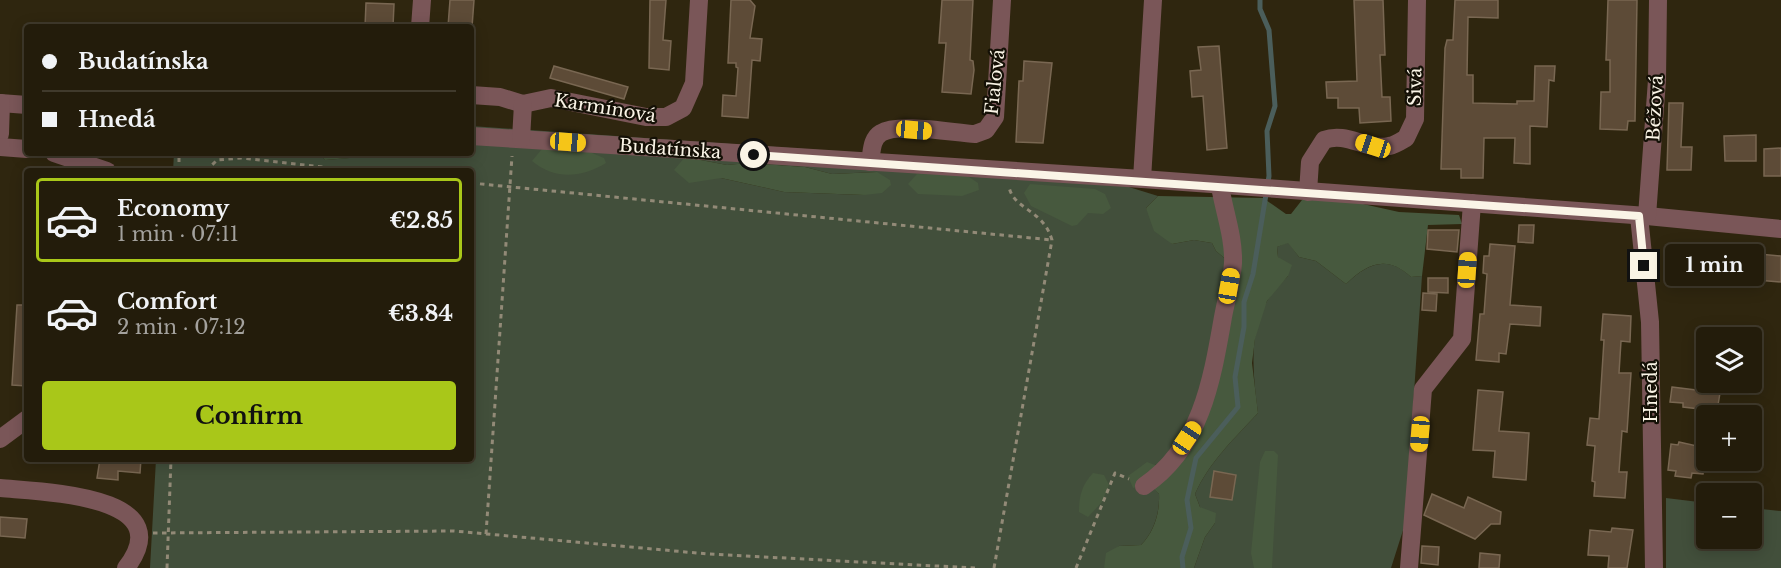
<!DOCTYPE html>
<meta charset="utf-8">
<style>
:root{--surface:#231c0b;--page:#2b2514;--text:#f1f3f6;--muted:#a3a19d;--line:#403a2c;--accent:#a9c719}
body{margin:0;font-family:"Libre Baskerville",serif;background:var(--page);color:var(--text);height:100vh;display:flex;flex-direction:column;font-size:22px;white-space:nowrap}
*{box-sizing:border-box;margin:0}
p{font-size:20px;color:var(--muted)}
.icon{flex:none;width:33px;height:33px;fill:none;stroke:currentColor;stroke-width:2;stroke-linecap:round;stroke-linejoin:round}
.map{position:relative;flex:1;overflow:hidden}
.sheet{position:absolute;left:24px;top:168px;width:450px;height:294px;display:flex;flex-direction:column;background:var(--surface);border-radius:6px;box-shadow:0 3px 15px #0003,0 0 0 2px var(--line)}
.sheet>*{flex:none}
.top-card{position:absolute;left:24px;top:24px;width:450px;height:132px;border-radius:6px;box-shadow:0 3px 15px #0003,0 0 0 2px var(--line);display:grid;align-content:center;height:132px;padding:0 18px;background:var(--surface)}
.buttons{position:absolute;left:1696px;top:327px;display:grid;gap:12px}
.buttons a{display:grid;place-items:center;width:66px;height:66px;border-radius:6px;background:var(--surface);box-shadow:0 3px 15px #0003,0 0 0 2px var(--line);font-size:30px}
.end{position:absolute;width:27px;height:27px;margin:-14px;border:8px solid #faf4e6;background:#111;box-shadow:0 0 0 3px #111}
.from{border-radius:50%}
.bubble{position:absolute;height:42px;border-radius:6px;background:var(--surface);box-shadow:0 3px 15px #0003,0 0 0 2px var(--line);font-size:20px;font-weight:800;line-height:42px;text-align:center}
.car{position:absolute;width:18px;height:36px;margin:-18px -9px;border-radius:8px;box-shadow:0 0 4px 2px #0007;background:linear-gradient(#f5c518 24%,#345 0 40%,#f5c518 0 76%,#345 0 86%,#f5c518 0)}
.top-card b{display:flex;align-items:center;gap:21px;height:57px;font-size:22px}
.top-card b+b{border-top:2px solid var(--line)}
.top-card i{width:15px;height:15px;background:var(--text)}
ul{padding:10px 0 0;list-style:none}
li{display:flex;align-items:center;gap:18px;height:84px;margin:0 12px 9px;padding:0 6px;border:3px solid transparent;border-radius:6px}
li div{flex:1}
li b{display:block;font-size:22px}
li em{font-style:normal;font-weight:800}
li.on{border-color:var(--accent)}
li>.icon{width:54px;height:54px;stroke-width:1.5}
.cta{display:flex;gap:12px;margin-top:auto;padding:12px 18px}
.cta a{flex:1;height:69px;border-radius:6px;background:var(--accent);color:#111;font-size:24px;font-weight:800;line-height:69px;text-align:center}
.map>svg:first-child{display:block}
</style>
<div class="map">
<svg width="1781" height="568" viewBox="0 0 1781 568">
<rect width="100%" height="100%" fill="#2f260f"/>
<g fill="#424f3b" fill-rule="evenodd">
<path d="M471,126L1064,167L1158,196L1146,208L1172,244L1194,240L1212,243L1216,251L1229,262L1206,392L1168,462L1155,465L1151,485L1159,494C1160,512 1154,532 1141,545L1119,546L1104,568H150L156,459H471V171H173L174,153H319L325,160L409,153H471ZM685,157L727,165L748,163L805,167L832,174L877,172L864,195L784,192L721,178Z"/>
<path d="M1288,242L1299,257L1316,261L1346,284C1367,264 1387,254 1411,277L1422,276L1405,524L1391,568H1194L1205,537L1215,523L1200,507L1195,494C1210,461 1234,439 1258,413C1253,375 1248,336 1267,301C1272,292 1282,283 1288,276L1278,257L1277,247Z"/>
<polygon points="1666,498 1707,503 1707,538 1752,538 1752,508 1781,511 1781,568 1666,568"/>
</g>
<g fill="#47593e">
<path d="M542,149L587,151L604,158L606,163C581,178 555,180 532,161Z"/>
<polygon points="319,153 409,153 325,160"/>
<polygon points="685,157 727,165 748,163 805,167 832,174 877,172 890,180 891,185 882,193 864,195 784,192 721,178 689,183 674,170"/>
<polygon points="917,174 966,175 978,183 979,190 962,196 918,194 908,184"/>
<polygon points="1030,184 1095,189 1105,194 1111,208 1103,214 1088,213 1077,225 1072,226 1031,206 1024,193"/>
<path d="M1158,196L1263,198L1286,214H1291L1302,200L1336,198L1399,212L1459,215L1462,224L1428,225L1422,276L1411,277C1386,254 1367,264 1346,284L1316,261L1299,257L1288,243L1277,247L1278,257L1292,265L1288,276L1267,301L1255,339L1252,363L1258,413C1234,439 1210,461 1195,494L1200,507L1216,513L1215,523L1205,537L1194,568H1104L1106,553L1119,546L1141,545C1154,532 1160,513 1159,494L1150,485L1133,488L1128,476L1147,462L1155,465L1168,462L1206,393L1204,369L1224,323L1229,262L1216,251L1212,243L1194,240L1172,244L1154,231L1146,208Z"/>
<polygon points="1265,451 1274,451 1278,455 1272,568 1254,568 1251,553 1260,462"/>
<path d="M1093,473L1104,475L1109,485L1102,502L1088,517L1079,512C1079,495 1082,485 1093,473Z"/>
</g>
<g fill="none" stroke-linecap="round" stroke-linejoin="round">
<polyline stroke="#4b5e5b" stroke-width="5" points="1183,568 1182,557 1191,528 1187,500 1196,458 1238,407 1235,377 1244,327 1244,302 1253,274 1269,176 1267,131 1275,106 1269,30 1260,9 1260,0"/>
</g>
<g fill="#5d4b37" stroke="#796752" stroke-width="1.5">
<polygon points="450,0 474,0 472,27 448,27"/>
<polygon points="650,0 666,0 663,40 671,41 669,70 649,68"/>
<polygon points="731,0 750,0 755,6 750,38 762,39 760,61 752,60 748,118 722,116 723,95 736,96 738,68 736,67 736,63 728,63"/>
<polygon points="942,0 973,0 970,60 973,61 974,70 971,94 942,92 946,43 939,43"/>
<polygon points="1354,0 1383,0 1385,55 1380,55 1382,97 1390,97 1391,121 1360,123 1359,108 1338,108 1338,98 1327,98 1326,82 1357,81"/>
<polygon points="1455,0 1498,0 1498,18 1468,17 1467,75 1473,75 1473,103 1517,104 1517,101 1534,101 1535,66 1555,66 1554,81 1549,80 1547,127 1530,126 1530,164 1514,163 1515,138 1484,138 1483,178 1461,178 1461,169 1441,169 1445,48 1447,40 1453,40"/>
<polygon points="1608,0 1637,0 1635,121 1628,121 1627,130 1600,129 1601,92 1610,92 1610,60 1606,60"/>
<polygon points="366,3 394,4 393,27 365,27"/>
<polygon points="1219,46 1227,148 1207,150 1203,96 1192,97 1190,71 1201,70 1198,47"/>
<polygon points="1024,61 1052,63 1043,143 1016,142 1019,81 1023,81"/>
<polygon points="554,66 628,87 624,99 550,78"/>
<polygon points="1669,103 1683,103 1681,147 1692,147 1691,170 1667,170"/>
<polygon points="1756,135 1756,161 1725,161 1724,136"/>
<polygon points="1781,148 1781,176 1764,176 1764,149"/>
<polygon points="1519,225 1534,225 1533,243 1518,242"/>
<polygon points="1428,230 1459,230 1457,252 1427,249"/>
<polygon points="1490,244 1515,246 1510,305 1541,307 1540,326 1510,324 1506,354 1499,353 1499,362 1476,360 1480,314 1484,314 1487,274 1483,273 1484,256 1489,256"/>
<polygon points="1685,247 1781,256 1781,282 1757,280 1758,274 1729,271 1728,276 1693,272 1693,267 1683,265"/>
<polygon points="1428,278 1448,278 1448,293 1428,292"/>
<polygon points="1423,293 1437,294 1436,311 1422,310"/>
<polygon points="17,305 27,305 27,386 12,385"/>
<polygon points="1603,314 1631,316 1630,342 1621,341 1619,373 1631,373 1627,432 1622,431 1619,472 1627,472 1625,498 1594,496 1595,482 1592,481 1595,446 1587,445 1590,418 1599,419 1604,340 1601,340"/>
<polygon points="1672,387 1720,393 1717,411 1683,407 1683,403 1670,402"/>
<polygon points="1478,390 1503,392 1499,431 1529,433 1526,480 1493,477 1495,451 1473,450"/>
<polygon points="1679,442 1706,448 1703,474 1692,473 1691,478 1675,476 1676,471 1668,470 1671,444 1678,445"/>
<polygon points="100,459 141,459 140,473 118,471 118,480 97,478"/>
<polygon points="1214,471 1236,475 1232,500 1210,497"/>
<polygon points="1432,494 1464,508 1468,497 1501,512 1500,524 1491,524 1475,539 1424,515"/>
<polygon points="0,517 27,519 25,538 0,536"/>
<polygon points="1612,528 1633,530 1627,568 1608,568 1609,556 1588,555 1590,530 1611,532"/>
<polygon points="1422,546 1439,547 1438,565 1421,563"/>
<polygon points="1480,553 1500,555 1499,568 1479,568"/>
</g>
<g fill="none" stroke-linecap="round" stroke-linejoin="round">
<g stroke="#928a77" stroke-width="3" stroke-dasharray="4.5 4.5" stroke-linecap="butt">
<polyline points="179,171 179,153"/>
<polyline points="206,171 217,160 241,158 359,171"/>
<polyline points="471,183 1052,240"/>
<polyline points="153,533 454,531 708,554 975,568"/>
<polyline points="486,534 512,156"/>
<polyline points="167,568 171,459"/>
<path d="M994,568L1052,240C1043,209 1014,210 1009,187"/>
<polyline points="1076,568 1115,473 1129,479"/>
</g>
<g stroke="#7a5658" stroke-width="18">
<polyline points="420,27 422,0"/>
<polyline points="471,95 500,97 523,104 551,98 646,117 666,117 683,108 694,83 699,0"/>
<polyline points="0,103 27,105"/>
<polyline points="0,134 1,103"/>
<polyline points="471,136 1142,179 1647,216 1781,229"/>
<polyline points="521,139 523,104"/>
<polyline points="0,147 27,149"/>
<polyline points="54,153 107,171"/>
<path d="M870,162C872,152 871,139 881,133C898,122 954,133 975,134L986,130L995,117L1002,0"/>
<polyline points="1142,179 1153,0"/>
<path d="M1308,192L1310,162L1324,140C1347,131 1366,151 1389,146C1395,145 1401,141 1406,138L1415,119L1417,0"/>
<polyline points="1639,216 1650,322 1654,568"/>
<polyline points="1647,216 1657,80 1658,0"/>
<polyline points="0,439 27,419"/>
<path d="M1144,486C1201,448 1212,380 1223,317C1226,300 1232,281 1233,263C1234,237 1224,211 1220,186"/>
<path d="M0,488C40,492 183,494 126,568"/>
<polyline points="1409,568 1423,389 1462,339 1472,203"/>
</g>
</g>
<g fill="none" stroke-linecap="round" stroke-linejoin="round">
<polyline stroke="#faf4e6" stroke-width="8" points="754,155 1639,216 1644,266"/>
</g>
<g text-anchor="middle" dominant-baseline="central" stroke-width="4.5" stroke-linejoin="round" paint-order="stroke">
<g font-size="18" fill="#faf4e6" stroke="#141006">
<text transform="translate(995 82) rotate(-84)">Fialová</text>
<text transform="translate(1415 87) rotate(-89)">Sivá</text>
<text transform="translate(605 108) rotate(9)">Karmínová</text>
<text transform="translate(1655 108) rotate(-87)">Béžová</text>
<text transform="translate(670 149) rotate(4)">Budatínska</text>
<text transform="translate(1651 392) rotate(-90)">Hnedá</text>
</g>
</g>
</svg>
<div class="buttons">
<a><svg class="icon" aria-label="layers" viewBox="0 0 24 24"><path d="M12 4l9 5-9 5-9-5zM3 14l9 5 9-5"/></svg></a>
<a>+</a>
<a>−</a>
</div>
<i class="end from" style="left:754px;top:155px"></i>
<i class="end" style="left:1644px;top:266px"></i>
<div class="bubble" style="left:1665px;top:244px;width:99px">1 min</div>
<i class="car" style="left:914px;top:130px;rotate:95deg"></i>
<i class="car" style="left:568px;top:142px;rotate:94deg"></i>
<i class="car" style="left:1373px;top:146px;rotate:288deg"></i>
<i class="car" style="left:1467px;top:270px;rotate:4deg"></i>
<i class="car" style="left:1229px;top:286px;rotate:10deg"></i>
<i class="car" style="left:1420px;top:434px;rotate:185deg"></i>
<i class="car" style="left:1187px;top:438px;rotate:34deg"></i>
<div class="top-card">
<b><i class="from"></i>Budatínska</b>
<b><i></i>Hnedá</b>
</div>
<section class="sheet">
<ul>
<li class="on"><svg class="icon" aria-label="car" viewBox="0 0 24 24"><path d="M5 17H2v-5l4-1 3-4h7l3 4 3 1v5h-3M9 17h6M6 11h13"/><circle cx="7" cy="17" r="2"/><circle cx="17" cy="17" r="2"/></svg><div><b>Economy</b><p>1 min · 07:11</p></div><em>€2.85</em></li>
<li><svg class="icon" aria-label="car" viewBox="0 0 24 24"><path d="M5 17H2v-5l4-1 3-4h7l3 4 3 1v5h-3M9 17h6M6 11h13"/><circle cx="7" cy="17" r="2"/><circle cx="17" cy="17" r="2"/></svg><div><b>Comfort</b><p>2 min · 07:12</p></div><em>€3.84</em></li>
</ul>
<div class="cta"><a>Confirm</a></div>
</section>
</div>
